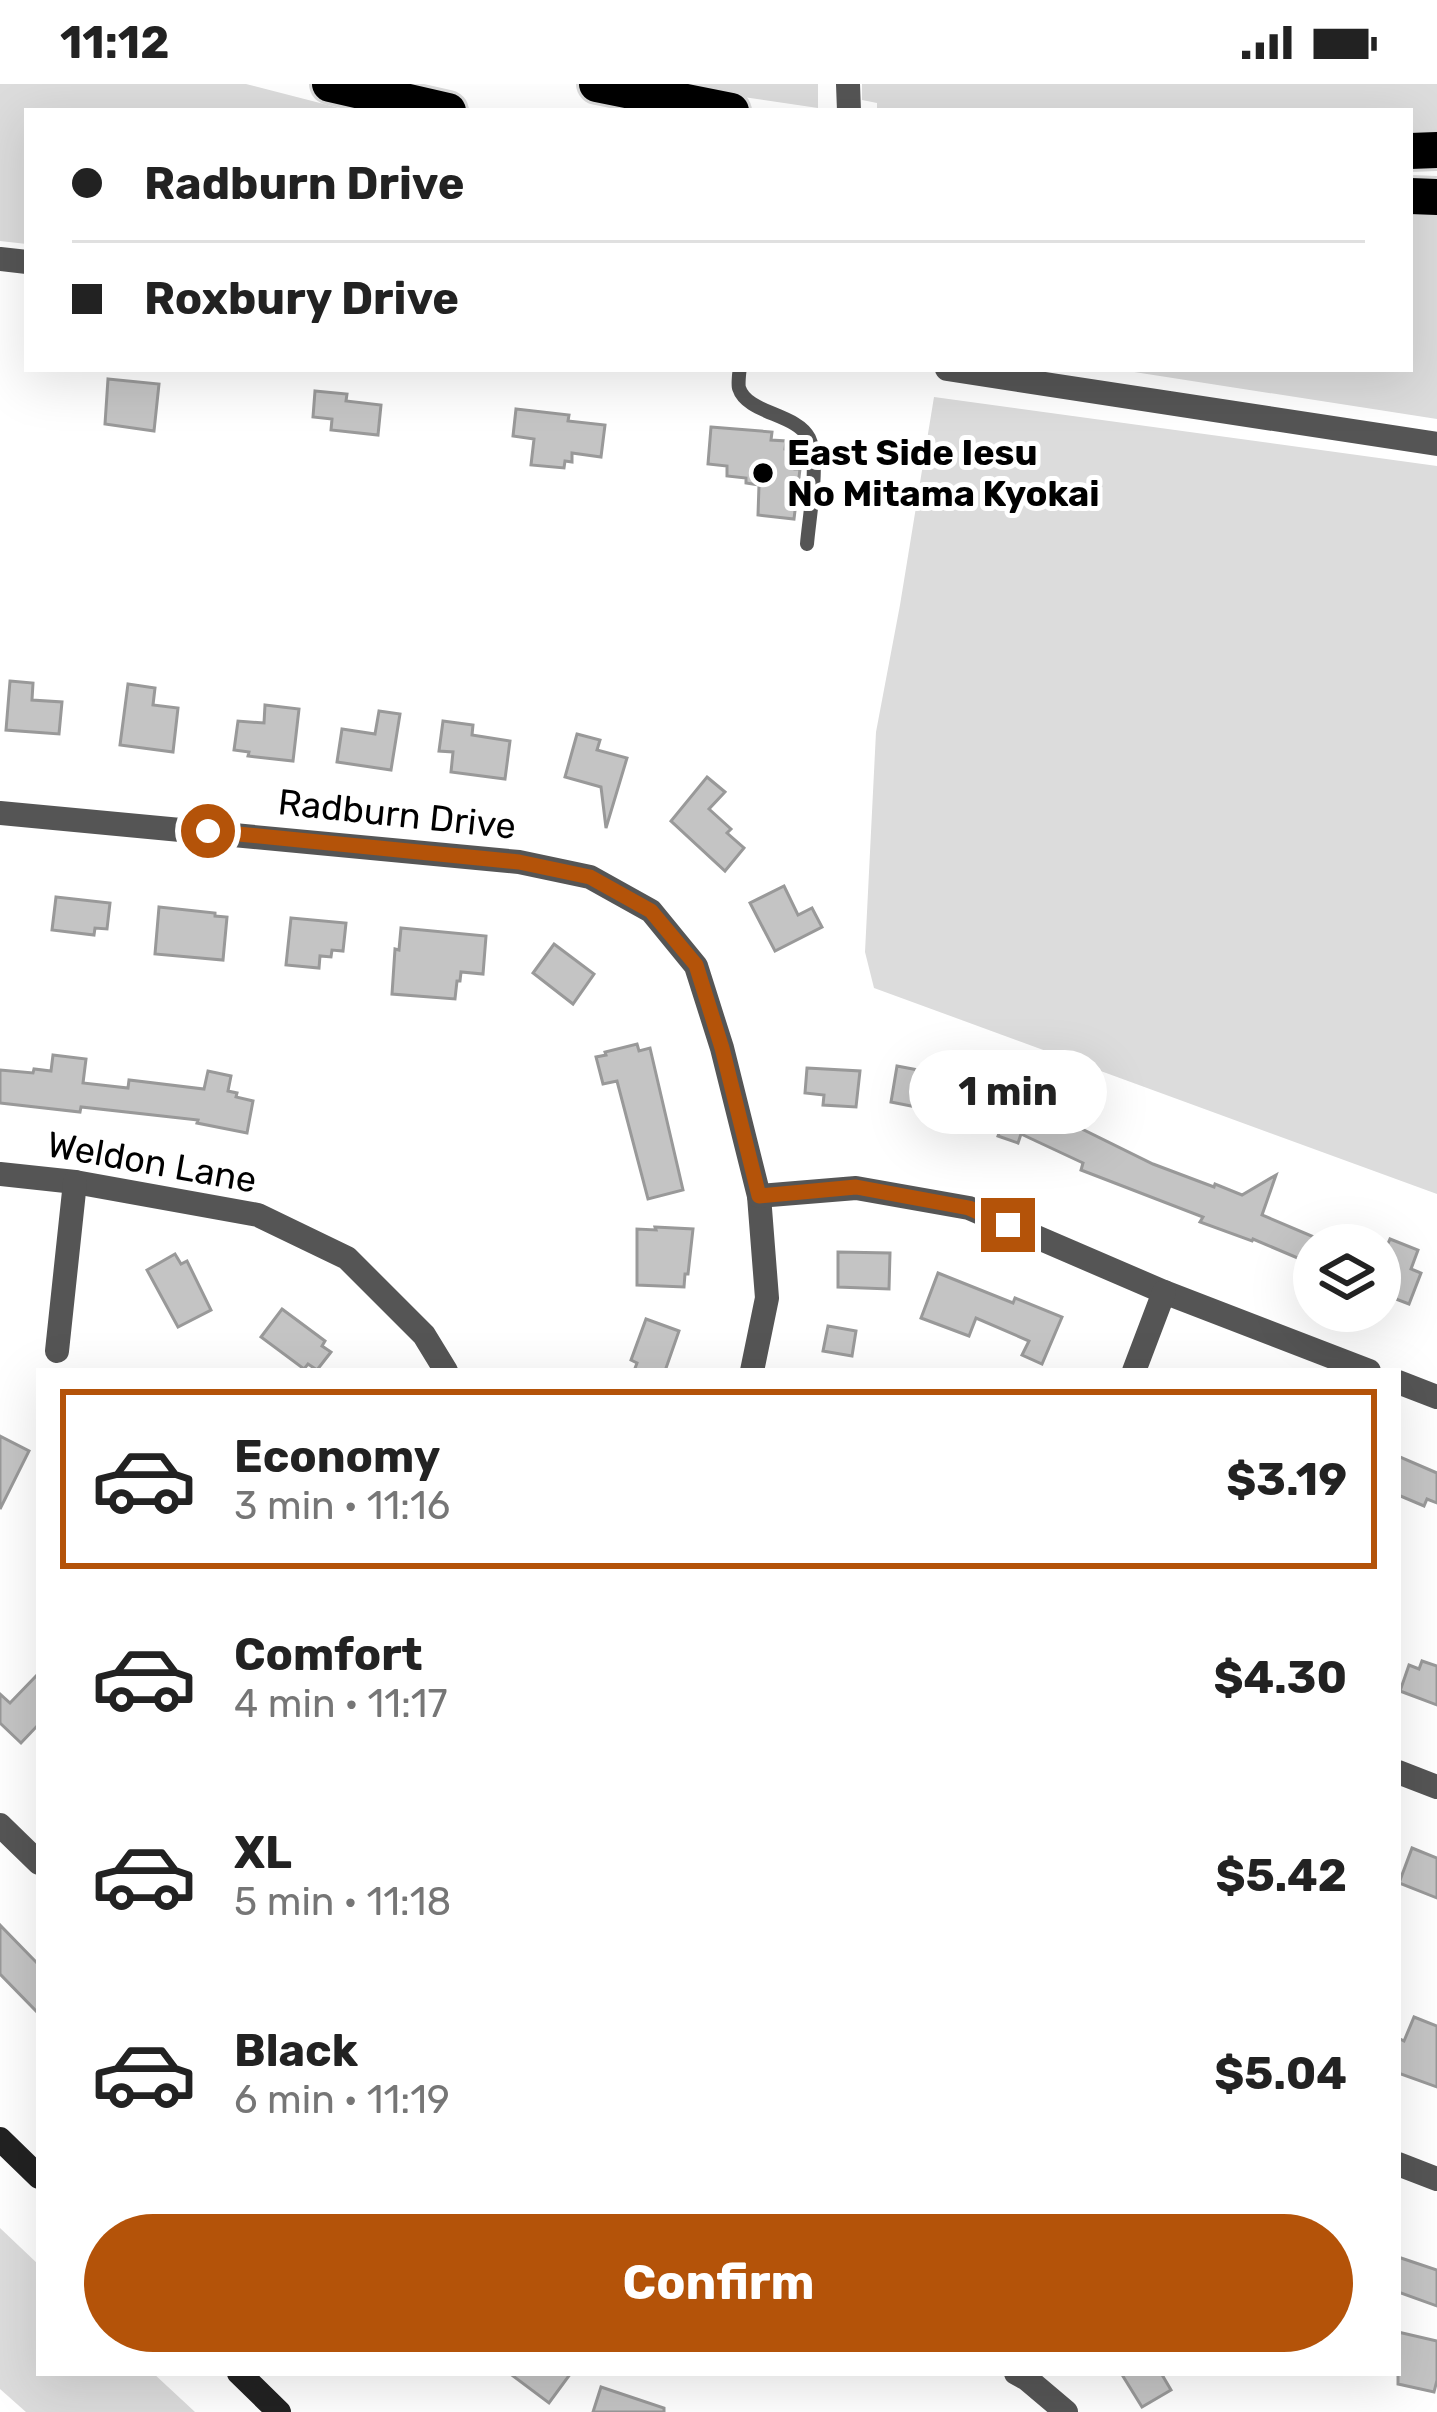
<!DOCTYPE html>
<meta charset="utf-8">
<style>
:root{--surface:#fff;--page:#f2f2f2;--text:#222;--muted:#767676;--line:#e0e0e0;--accent:#b45309}
body{margin:0;font-family:Rubik,sans-serif;background:var(--page);color:var(--text);height:100vh;display:flex;flex-direction:column;font-size:45px;white-space:nowrap}
*{box-sizing:border-box;margin:0}
p{font-size:39px;color:var(--muted)}
.icon{flex:none;width:66px;height:66px;fill:none;stroke:currentColor;stroke-width:2;stroke-linecap:round;stroke-linejoin:round}
.map{position:relative;flex:1;overflow:hidden}
.details{position:absolute;left:36px;top:1284px;width:1365px;height:1008px;display:flex;flex-direction:column;background:var(--surface);border-radius:0px;box-shadow:0 12px 48px #0002}
.details>*{flex:none}
.hud{position:absolute;left:24px;top:24px;width:1389px;height:264px;border-radius:0px;box-shadow:0 12px 48px #0002;display:grid;align-content:center;height:264px;padding:0 48px;background:var(--surface)}
.tools{position:absolute;left:1293px;top:1140px;display:grid;gap:24px}
.tools a{display:grid;place-items:center;width:108px;height:108px;border-radius:50%;background:var(--surface);box-shadow:0 12px 48px #0002;font-size:60px}
.end{position:absolute;width:54px;height:54px;margin:-27px;border:15px solid #b45309;background:#fff;box-shadow:0 0 0 6px #fff}
.from{border-radius:50%}
.bubble{position:absolute;height:84px;border-radius:42px;background:var(--surface);box-shadow:0 12px 48px #0002;font-size:39px;font-weight:700;line-height:84px;text-align:center}
.hud b{display:flex;align-items:center;gap:42px;height:114px;font-size:45px}
.hud b+b{border-top:3px solid var(--line)}
.hud i{width:30px;height:30px;background:var(--text)}
ul{padding:21px 0 0;list-style:none}
li{display:flex;align-items:center;gap:36px;height:180px;margin:0 24px 18px;padding:0 24px;border:6px solid transparent;border-radius:0px}
li div{flex:1}
li b{display:block;font-size:45px}
li em{font-style:normal;font-weight:700}
li.current{border-color:var(--accent)}
li>.icon{width:108px;height:108px;stroke-width:1.5}
.button{display:flex;gap:24px;margin-top:auto;padding:24px 48px}
.button a{flex:1;height:138px;border-radius:72px;background:var(--accent);color:#fff;font-size:48px;font-weight:700;line-height:138px;text-align:center}
.status{display:flex;justify-content:space-between;align-items:center;height:84px;padding:0 60px;background:var(--surface);direction:ltr}
.status svg{height:33px;fill:currentColor}
.map>svg:first-child{display:block}
</style>
<div class="status"><b>11:12</b><svg viewBox="0 0 49 12"><path d="M0 12V9h3v3zM5 12V6h3v6zM10 12V3h3v9zM15 12V0h3v12zM26 1h20v11H26zM47 4h2v5h-2z"/></svg></div>
<div class="map">
<svg width="1437" height="2328" viewBox="0 0 1437 2328">
<rect width="100%" height="100%" fill="#fff"/>
<g fill="#dcdcdc">
<polygon points="0,0 246,0 351,27 27,27 27,160 0,157"/>
<polygon points="660,0 818,0 818,24 681,4"/>
<polygon points="862,0 1437,0 1437,50 1410,50 1410,27 877,27 877,19 862,16"/>
<polygon points="1410,127 1437,127 1437,335 1115,285 1410,285"/>
<polygon points="934,313 1437,382 1437,1110 874,904 865,868 876,648 900,521"/>
<polygon points="0,2144 39,2181 39,2289 153,2289 195,2328 26,2328 0,2305"/>
</g>
<g fill="#c4c4c4" stroke="#999" stroke-width="3">
<polygon points="108,295 159,300 154,347 105,340"/>
<polygon points="315,307 347,310 346,317 381,321 378,351 331,346 332,335 313,333"/>
<polygon points="516,325 569,331 568,337 605,341 601,373 572,369 572,378 565,377 564,384 531,381 534,355 513,352"/>
<polygon points="711,343 772,348 771,356 786,357 785,365 795,367 795,385 800,385 794,435 758,431 759,401 746,399 746,394 727,392 727,382 708,380"/>
<polygon points="10,597 33,599 32,616 62,618 59,650 6,646"/>
<polygon points="128,600 155,604 153,621 178,624 173,668 120,661"/>
<polygon points="265,621 299,625 293,677 248,672 249,668 234,666 238,637 264,639"/>
<polygon points="379,627 400,630 391,686 337,678 342,645 375,650"/>
<polygon points="443,637 473,641 472,651 510,657 505,695 451,688 453,668 439,667"/>
<polygon points="577,650 600,656 597,666 627,674 606,744 601,703 565,693"/>
<polygon points="707,693 725,708 709,725 731,745 727,749 744,764 725,787 671,737"/>
<polygon points="784,802 798,831 812,824 822,843 775,867 750,819"/>
<polygon points="56,813 110,819 107,845 95,844 94,851 52,846"/>
<polygon points="159,823 215,829 215,832 227,833 223,876 155,870"/>
<polygon points="291,834 346,839 343,867 332,866 331,873 320,872 319,884 286,881"/>
<polygon points="401,844 486,852 483,890 461,888 460,897 457,897 455,915 392,910 395,865 399,866"/>
<polygon points="554,860 594,890 573,920 533,889"/>
<polygon points="637,960 639,967 650,964 683,1106 648,1115 617,997 603,1000 596,973 606,971 605,968"/>
<polygon points="53,971 86,975 83,999 128,1004 129,996 204,1005 208,987 231,992 228,1007 237,1009 236,1013 253,1017 247,1049 197,1039 198,1036 81,1023 80,1028 0,1019 0,986 33,989 34,985 51,987"/>
<polygon points="897,982 918,986 916,995 980,1007 983,999 1011,1009 1014,999 1037,1007 1035,1014 1083,1037 1080,1044 1153,1080 1214,1103 1215,1100 1242,1111 1276,1091 1262,1131 1314,1153 1314,1181 1253,1155 1252,1157 1200,1138 1203,1133 1081,1086 1083,1079 1021,1050 1018,1059 998,1052 1001,1044 946,1025 946,1029 891,1018"/>
<polygon points="807,984 860,987 856,1023 823,1021 824,1011 805,1009"/>
<polygon points="655,1143 693,1145 688,1190 685,1190 684,1203 637,1201 637,1145 656,1146"/>
<polygon points="1390,1155 1418,1166 1411,1185 1421,1189 1409,1220 1380,1209 1380,1178"/>
<polygon points="838,1168 890,1169 889,1205 838,1203"/>
<polygon points="175,1170 181,1180 187,1177 211,1226 178,1243 147,1186"/>
<polygon points="938,1189 1013,1219 1015,1214 1062,1233 1042,1280 1022,1271 1029,1257 976,1234 969,1252 921,1234"/>
<polygon points="282,1225 325,1257 322,1262 331,1268 317,1286 308,1280 304,1285 261,1253"/>
<polygon points="646,1235 679,1247 665,1287 634,1287 637,1279 631,1276"/>
<polygon points="828,1242 856,1247 852,1272 823,1267"/>
<polygon points="0,1352 29,1367 0,1425"/>
<polygon points="1398,1372 1437,1389 1437,1419 1427,1415 1424,1422 1398,1411"/>
<polygon points="1422,1577 1437,1582 1437,1621 1400,1607 1409,1581 1419,1585"/>
<polygon points="39,1589 39,1640 21,1659 0,1639 0,1610 10,1619"/>
<polygon points="1412,1764 1437,1774 1437,1814 1399,1799"/>
<polygon points="0,1841 39,1881 39,1930 0,1890"/>
<polygon points="1414,1933 1437,1942 1437,2003 1398,1989 1398,1954 1404,1957"/>
<polygon points="1398,2173 1437,2186 1437,2222 1398,2208"/>
<polygon points="1398,2248 1437,2257 1437,2296 1434,2308 1398,2300"/>
<polygon points="509,2289 571,2289 549,2319"/>
<polygon points="1121,2289 1161,2289 1171,2306 1142,2323"/>
<polygon points="601,2303 664,2324 664,2328 593,2328"/>
</g>
<g fill="none" stroke-linecap="round" stroke-linejoin="round">
<defs>
<g id="motorway">
<polyline points="330,0 448,27"/>
<polyline points="597,0 731,27"/>
<polyline points="1410,67 1437,66"/>
<polyline points="1410,112 1437,113"/>
</g>
</defs>
<use href="#motorway" stroke="#dbdbdb" stroke-width="42"/>
<path stroke="#555" stroke-width="14" d="M740,285C739,288 738,302 739,304C747,330 796,329 809,354C820,376 809,434 807,460"/>
<g stroke="#555" stroke-width="24">
<polyline points="0,729 519,778 590,793 651,827 696,882 722,964 759,1112 767,1214 752,1287"/>
<polyline points="0,1090 75,1098 258,1131 347,1174 424,1251 446,1287"/>
<polyline points="759,1112 856,1104 969,1124 1164,1208 1369,1287"/>
<polyline points="57,1267 75,1098"/>
<polyline points="1134,1287 1164,1208"/>
<polyline points="1398,1298 1437,1313"/>
<polyline points="1398,1688 1437,1703"/>
<polyline points="0,1741 39,1779"/>
<polyline points="1398,2080 1437,2095"/>
<polyline points="1016,2289 1027,2295 1066,2328"/>
</g>
<g stroke="#555" stroke-width="24">
<polyline points="848,0 849,27"/>
<polyline points="0,175 27,178"/>
<polyline points="947,285 1437,360"/>
</g>
<g stroke="#222" stroke-width="24">
<polyline points="0,2055 39,2093"/>
<polyline points="239,2289 279,2328"/>
</g>
<use href="#motorway" stroke="#000" stroke-width="36"/>
</g>
<g fill="none" stroke-linecap="round" stroke-linejoin="round">
<polyline stroke="#b45309" stroke-width="15" points="208,747 519,778 590,793 651,827 696,881 722,964 759,1112 856,1103 969,1124 1008,1141"/>
</g>
<circle fill="#000" stroke="#fff" stroke-width="4.5" cx="763" cy="389" r="12"/>
<g text-anchor="middle" dominant-baseline="central" stroke-width="10" stroke-linejoin="round" paint-order="stroke">
<g font-size="36" font-weight="bold" fill="#000" stroke="#fff" text-anchor="start">
<text x="787" y="368">East Side Iesu<tspan x="787" dy="41">No Mitama Kyokai</tspan></text>
</g>
<g font-size="36" fill="#000" stroke="#fff">
<text transform="translate(397 730) rotate(6)">Radburn Drive</text>
<text transform="translate(152 1078) rotate(10)">Weldon Lane</text>
</g>
</g>
</svg>
<div class="tools">
<a><svg class="icon" aria-label="layers" viewBox="0 0 24 24"><path d="M12 4l9 5-9 5-9-5zM3 14l9 5 9-5"/></svg></a>
</div>
<i class="end from" style="left:208px;top:747px"></i>
<i class="end" style="left:1008px;top:1141px"></i>
<div class="bubble" style="left:909px;top:966px;width:198px">1 min</div>
<div class="hud">
<b><i class="from"></i>Radburn Drive</b>
<b><i></i>Roxbury Drive</b>
</div>
<section class="details">
<ul>
<li class="current"><svg class="icon" aria-label="car" viewBox="0 0 24 24"><path d="M5 17H2v-5l4-1 3-4h7l3 4 3 1v5h-3M9 17h6M6 11h13"/><circle cx="7" cy="17" r="2"/><circle cx="17" cy="17" r="2"/></svg><div><b>Economy</b><p>3 min · 11:16</p></div><em>$3.19</em></li>
<li><svg class="icon" aria-label="car" viewBox="0 0 24 24"><path d="M5 17H2v-5l4-1 3-4h7l3 4 3 1v5h-3M9 17h6M6 11h13"/><circle cx="7" cy="17" r="2"/><circle cx="17" cy="17" r="2"/></svg><div><b>Comfort</b><p>4 min · 11:17</p></div><em>$4.30</em></li>
<li><svg class="icon" aria-label="car" viewBox="0 0 24 24"><path d="M5 17H2v-5l4-1 3-4h7l3 4 3 1v5h-3M9 17h6M6 11h13"/><circle cx="7" cy="17" r="2"/><circle cx="17" cy="17" r="2"/></svg><div><b>XL</b><p>5 min · 11:18</p></div><em>$5.42</em></li>
<li><svg class="icon" aria-label="car" viewBox="0 0 24 24"><path d="M5 17H2v-5l4-1 3-4h7l3 4 3 1v5h-3M9 17h6M6 11h13"/><circle cx="7" cy="17" r="2"/><circle cx="17" cy="17" r="2"/></svg><div><b>Black</b><p>6 min · 11:19</p></div><em>$5.04</em></li>
</ul>
<div class="button"><a>Confirm</a></div>
</section>
</div>
